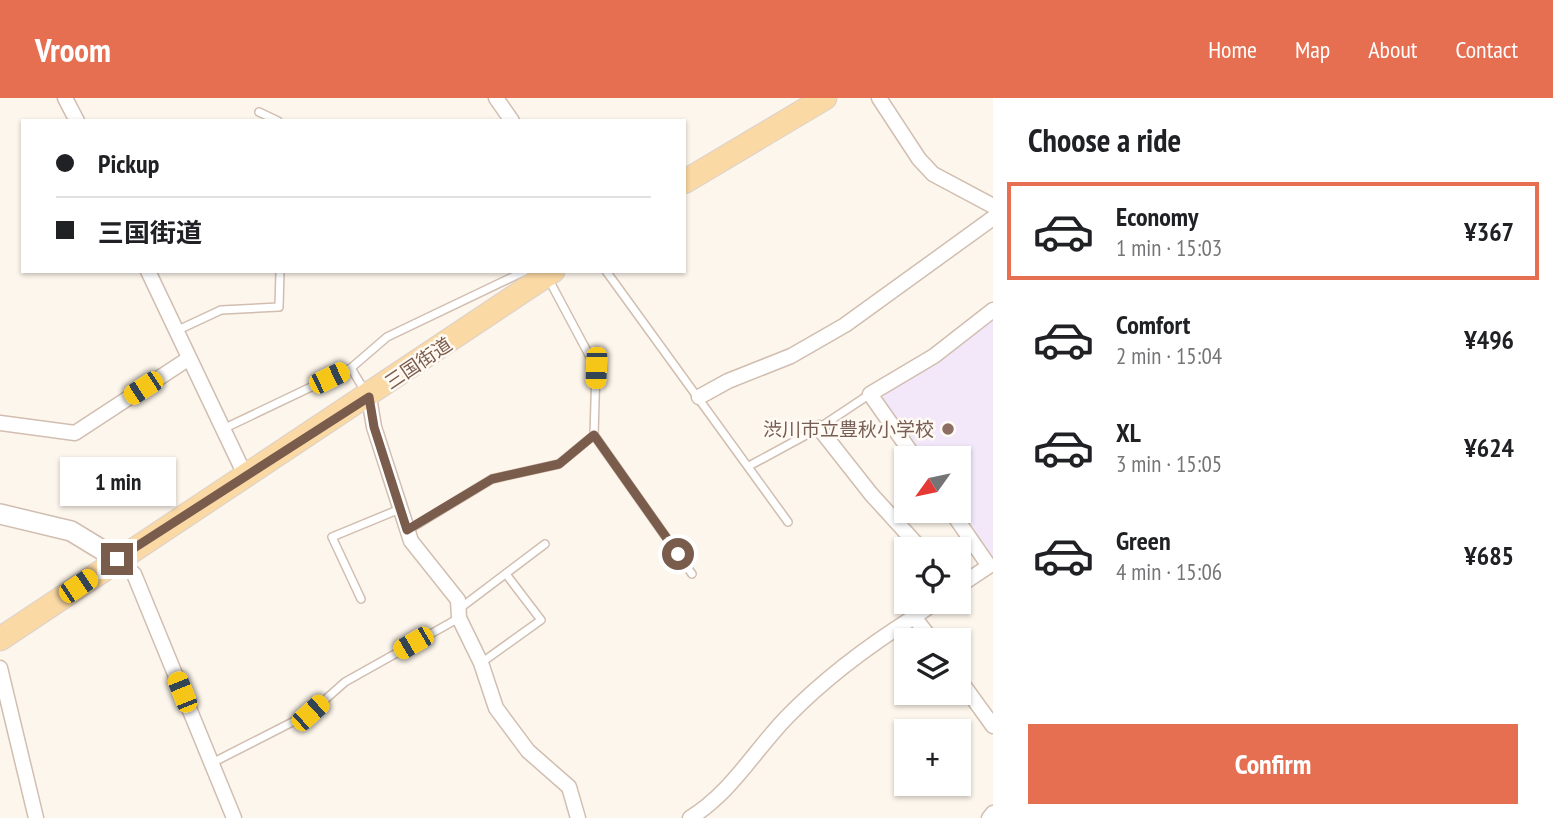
<!DOCTYPE html>
<meta charset="utf-8">
<style>
:root{--surface:#fff;--page:#f6f6f6;--text:#202124;--muted:#757577;--line:#e0e0e0;--accent:#e76f51}
body{margin:0;font-family:"PT Sans Narrow","Noto Sans JP",sans-serif;background:var(--page);color:var(--text);height:100vh;display:flex;flex-direction:column;font-size:26px;white-space:nowrap}
*{box-sizing:border-box;margin:0}
p{font-size:23px;color:var(--muted)}
.icon{flex:none;width:38px;height:38px;fill:none;stroke:currentColor;stroke-width:2;stroke-linecap:round;stroke-linejoin:round}
.map{position:relative;flex:1;overflow:hidden}
.side{display:flex;flex-direction:column;background:var(--surface);width:560px}
.side>*{flex:none}
.top-card{position:absolute;left:21px;top:21px;width:665px;height:154px;border-radius:0px;box-shadow:0 2px 5px #0004;display:grid;align-content:center;height:154px;padding:0 35px;background:var(--surface)}
.needle{width:46px;rotate:237deg}
.buttons{position:absolute;left:894px;top:348px;display:grid;gap:14px}
.buttons a{display:grid;place-items:center;width:77px;height:77px;border-radius:0px;background:var(--surface);box-shadow:0 2px 5px #0004;font-size:35px}
.end{position:absolute;width:32px;height:32px;margin:-16px;border:9px solid #7a5c4d;background:#fff;box-shadow:0 0 0 4px #fff}
.from{border-radius:50%}
.bubble{position:absolute;height:49px;border-radius:0px;background:var(--surface);box-shadow:0 2px 5px #0004;font-size:23px;font-weight:600;line-height:49px;text-align:center}
.car{position:absolute;width:21px;height:42px;margin:-21px -10px;border-radius:9px;box-shadow:0 0 5px 2px #0007;background:linear-gradient(#f5c518 24%,#345 0 40%,#f5c518 0 76%,#345 0 86%,#f5c518 0)}
.top-card b{display:flex;align-items:center;gap:24px;height:66px;font-size:26px}
.top-card b+b{border-top:2px solid var(--line)}
.top-card i{width:18px;height:18px;background:var(--text)}
ul{padding:0;list-style:none}
li{display:flex;align-items:center;gap:21px;height:98px;margin:0 14px 10px;padding:0 21px;border:4px solid transparent;border-radius:0px}
li div{flex:1}
li b{display:block;font-size:26px}
li em{font-style:normal;font-weight:600}
li.current{border-color:var(--accent)}
li>.icon{width:63px;height:63px;stroke-width:1.5}
h2{padding:0 35px;font-size:32px;line-height:84px}
.button{display:flex;gap:14px;margin-top:auto;padding:14px 35px}
.button a{flex:1;height:80px;border-radius:0px;background:var(--accent);color:#fff;font-size:28px;font-weight:600;line-height:80px;text-align:center}
header{display:flex;align-items:center;gap:42px;box-sizing:border-box;height:98px;padding:0 35px;background:var(--accent);color:#fff}
header strong{font-size:33px}
nav{display:flex;gap:38px;margin-inline-start:auto;font-size:24px}
main{display:flex;flex:1;min-height:0}
.map>svg:first-child{display:block}
</style>
<header>
<strong>Vroom</strong>
<nav><a>Home</a><a>Map</a><a>About</a><a>Contact</a></nav>
</header>
<main>
<div class="map">
<svg width="993" height="720" viewBox="0 0 993 720">
<rect width="100%" height="100%" fill="#fdf6ec"/>
<polygon fill="#f3e8fa" points="993,221 993,459 959,412 959,360 923,360 882,303 884,296"/>
<g fill="none" stroke-linecap="round" stroke-linejoin="round">
<defs>
<g id="service">
<polyline points="259,14 278,23"/>
<polyline points="606,173 788,424"/>
<polyline points="548,180 596,270 594,337 692,476"/>
<polyline points="176,233 221,212 279,209 280,173"/>
<polyline points="351,270 366,295"/>
<polyline points="223,331 351,270 387,239 525,173"/>
<polyline points="749,368 819,330 870,296"/>
<polyline points="408,432 492,381 559,366 594,337"/>
<polyline points="361,501 332,439 400,411"/>
<polyline points="459,511 545,446"/>
<polyline points="481,565 541,522 506,476"/>
<polyline points="212,665 310,615 345,584 459,520"/>
</g>
<g id="minor">
<polyline points="65,0 77,23"/>
<polyline points="496,0 512,23"/>
<polyline points="879,0 919,61 933,76 993,108"/>
<polyline points="148,173 245,377"/>
<polyline points="369,299 374,329 411,443 458,502 459,520 481,565 496,610 528,653 569,689 578,720"/>
<polyline points="699,299 728,283 791,258 845,227 993,120"/>
<polyline points="0,325 75,335 188,261"/>
<polyline points="819,330 871,396 922,452"/>
<polyline points="915,360 870,296 934,258 993,212"/>
<polyline points="951,413 989,468 959,488"/>
<polyline points="117,461 134,476 234,720"/>
<polyline points="932,542 914,519 936,504"/>
<polyline points="0,570 36,720"/>
<polyline points="959,581 993,628"/>
<path d="M690,720C731,695 754,653 787,619C826,579 868,548 914,519"/>
<polyline points="989,720 993,715"/>
</g>
<polyline id="tertiary" points="0,416 71,433 117,461"/>
<g id="primary">
<polyline points="684,84 825,0"/>
<polyline points="0,541 553,173"/>
</g>
</defs>
<use href="#service" stroke="#d1beb0" stroke-width="10"/>
<use href="#minor" stroke="#d1beb0" stroke-width="17"/>
<use href="#tertiary" stroke="#d1beb0" stroke-width="22"/>
<use href="#primary" stroke="#dad1cd" stroke-width="25"/>
<use href="#service" stroke="#fff" stroke-width="7"/>
<use href="#minor" stroke="#fff" stroke-width="14"/>
<use href="#tertiary" stroke="#fff" stroke-width="19"/>
<use href="#primary" stroke="#fbd9a5" stroke-width="23"/>
</g>
<g fill="none" stroke-linecap="round" stroke-linejoin="round">
<polyline stroke="#7a5c4d" stroke-width="9" points="117,461 369,299 374,329 407,432 492,381 559,366 594,337 678,456"/>
</g>
<circle fill="#8d6e63" stroke="#fffaf3" stroke-width="2.5" cx="948" cy="331" r="7"/>
<g text-anchor="middle" dominant-baseline="central" stroke-width="5" stroke-linejoin="round" paint-order="stroke">
<g font-size="19" fill="#7a5c4d" stroke="#fffaf3">
<text transform="translate(418 265) rotate(-34)">三国街道</text>
</g>
<g font-size="19" fill="#785e54" stroke="#fffaf3" text-anchor="end">
<text x="934" y="331">渋川市立豊秋小学校</text>
</g>
</g>
</svg>
<div class="buttons">
<a><svg class="needle" viewBox="-14 -14 28 28"><path d="M0-13l5 13h-10z" fill="#e53935"/><path d="M0 13l5-13h-10z" fill="#757577"/></svg></a>
<a><svg class="icon" aria-label="locate" viewBox="0 0 24 24"><circle cx="12" cy="12" r="6"/><path d="M12 2v4M12 18v4M2 12h4M18 12h4"/></svg></a>
<a><svg class="icon" aria-label="layers" viewBox="0 0 24 24"><path d="M12 4l9 5-9 5-9-5zM3 14l9 5 9-5"/></svg></a>
<a>+</a>
</div>
<i class="end from" style="left:678px;top:456px"></i>
<i class="end" style="left:117px;top:461px"></i>
<div class="bubble" style="left:60px;top:359px;width:116px">1 min</div>
<i class="car" style="left:596px;top:270px;rotate:182deg"></i>
<i class="car" style="left:329px;top:280px;rotate:64deg"></i>
<i class="car" style="left:143px;top:290px;rotate:237deg"></i>
<i class="car" style="left:78px;top:488px;rotate:56deg"></i>
<i class="car" style="left:413px;top:545px;rotate:240deg"></i>
<i class="car" style="left:182px;top:594px;rotate:338deg"></i>
<i class="car" style="left:310px;top:615px;rotate:48deg"></i>
<div class="top-card">
<b><i class="from"></i>Pickup</b>
<b><i></i>三国街道</b>
</div>
</div>
<section class="side">
<h2>Choose a ride</h2>
<ul>
<li class="current"><svg class="icon" aria-label="car" viewBox="0 0 24 24"><path d="M5 17H2v-5l4-1 3-4h7l3 4 3 1v5h-3M9 17h6M6 11h13"/><circle cx="7" cy="17" r="2"/><circle cx="17" cy="17" r="2"/></svg><div><b>Economy</b><p>1 min · 15:03</p></div><em>¥367</em></li>
<li><svg class="icon" aria-label="car" viewBox="0 0 24 24"><path d="M5 17H2v-5l4-1 3-4h7l3 4 3 1v5h-3M9 17h6M6 11h13"/><circle cx="7" cy="17" r="2"/><circle cx="17" cy="17" r="2"/></svg><div><b>Comfort</b><p>2 min · 15:04</p></div><em>¥496</em></li>
<li><svg class="icon" aria-label="car" viewBox="0 0 24 24"><path d="M5 17H2v-5l4-1 3-4h7l3 4 3 1v5h-3M9 17h6M6 11h13"/><circle cx="7" cy="17" r="2"/><circle cx="17" cy="17" r="2"/></svg><div><b>XL</b><p>3 min · 15:05</p></div><em>¥624</em></li>
<li><svg class="icon" aria-label="car" viewBox="0 0 24 24"><path d="M5 17H2v-5l4-1 3-4h7l3 4 3 1v5h-3M9 17h6M6 11h13"/><circle cx="7" cy="17" r="2"/><circle cx="17" cy="17" r="2"/></svg><div><b>Green</b><p>4 min · 15:06</p></div><em>¥685</em></li>
</ul>
<div class="button"><a>Confirm</a></div>
</section>
</main>
